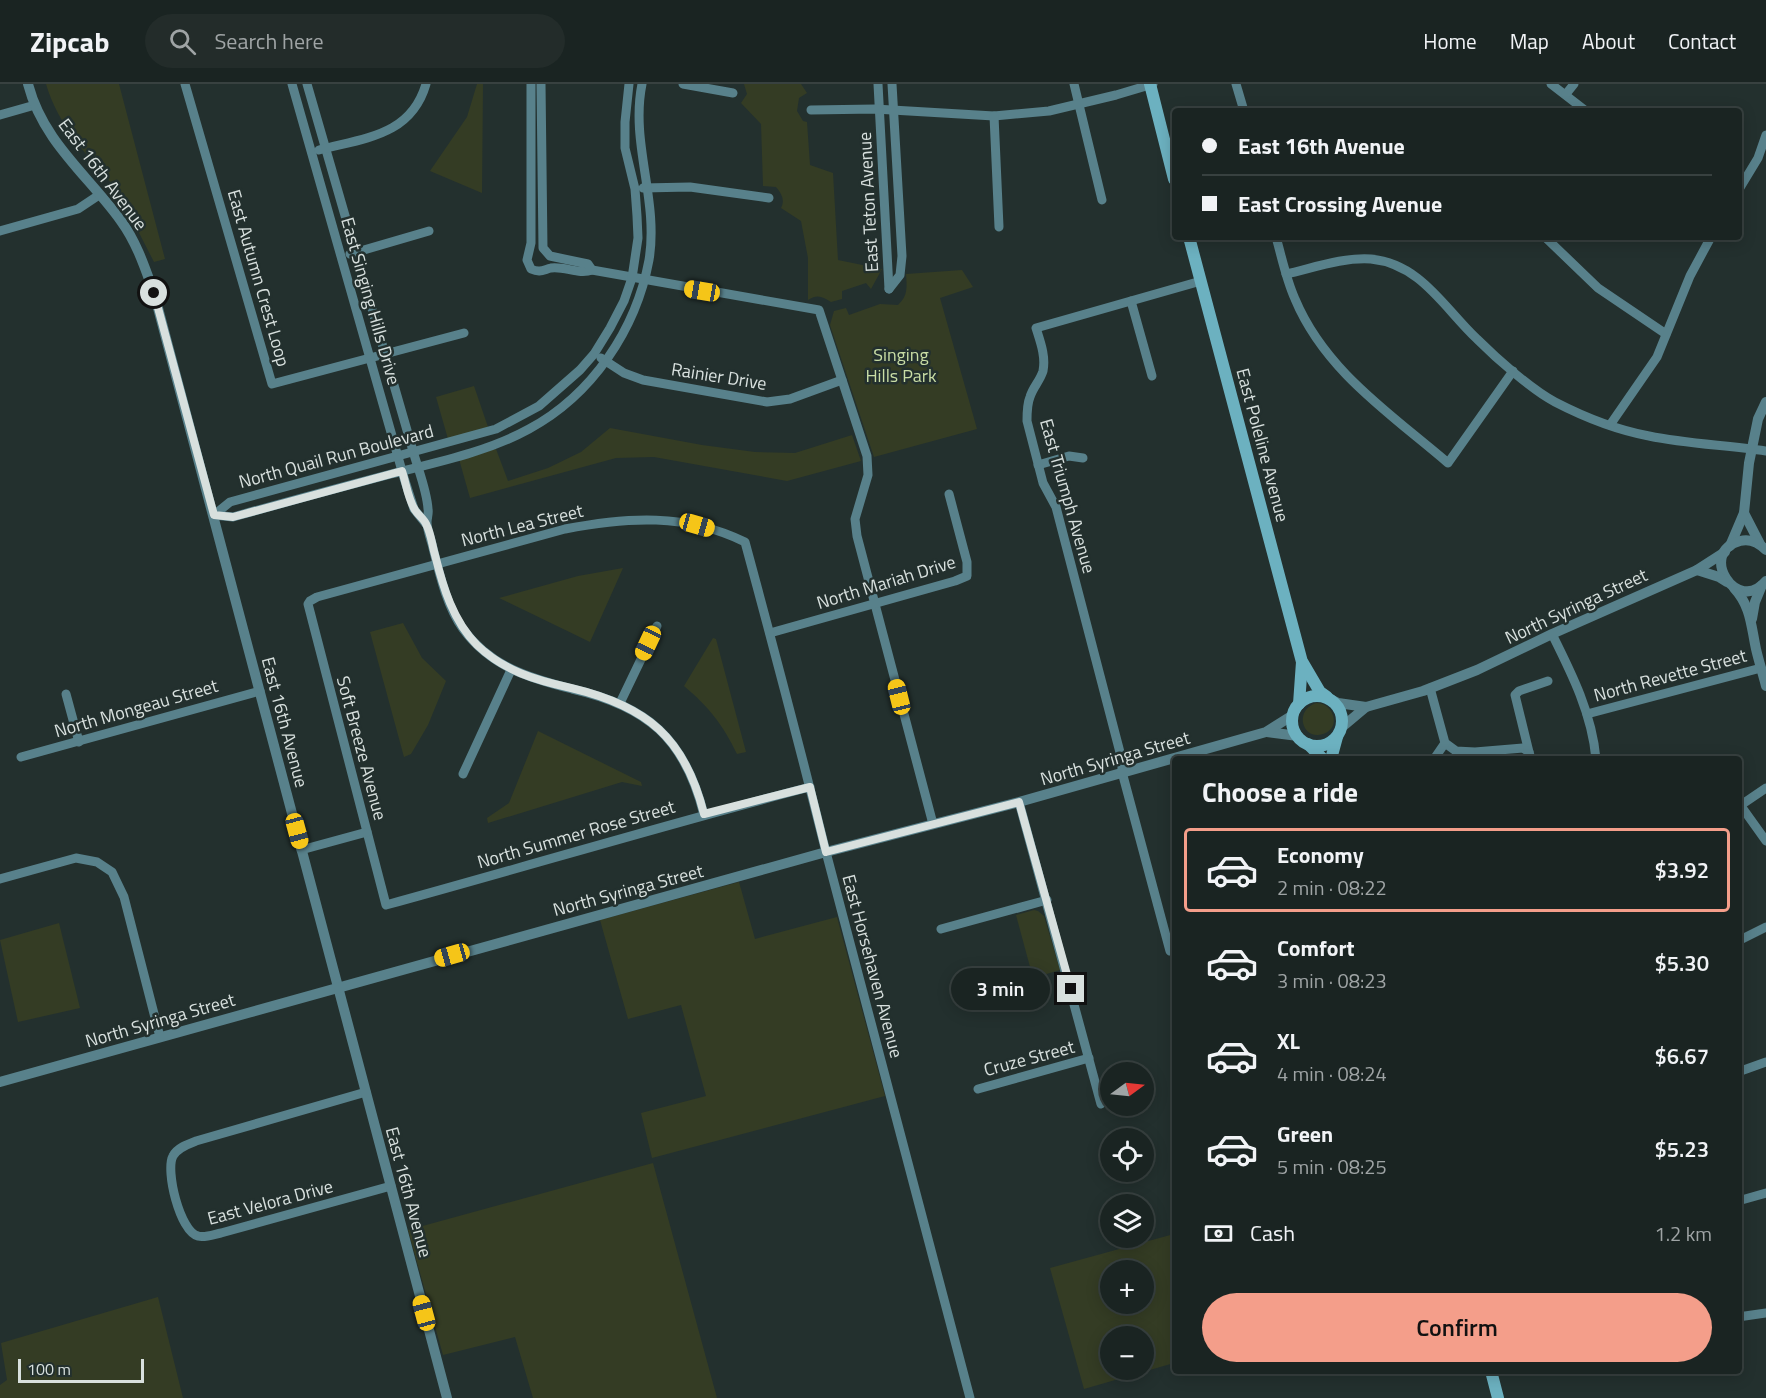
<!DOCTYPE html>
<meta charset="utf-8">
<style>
:root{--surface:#1a2422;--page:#232c2a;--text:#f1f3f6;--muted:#9fa4a5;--line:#384140;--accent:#f49e8a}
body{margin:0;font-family:"Titillium Web",sans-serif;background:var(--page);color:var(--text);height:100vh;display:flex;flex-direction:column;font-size:22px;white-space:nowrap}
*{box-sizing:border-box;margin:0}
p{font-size:20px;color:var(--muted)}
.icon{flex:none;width:33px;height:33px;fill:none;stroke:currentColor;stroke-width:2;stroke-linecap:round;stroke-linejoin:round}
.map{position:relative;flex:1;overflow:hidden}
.details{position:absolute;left:1172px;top:672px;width:570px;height:618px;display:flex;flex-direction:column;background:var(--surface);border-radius:6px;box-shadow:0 3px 15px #0003,0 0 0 2px var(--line)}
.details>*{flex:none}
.guide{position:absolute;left:1172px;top:24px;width:570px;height:132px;border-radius:6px;box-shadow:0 3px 15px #0003,0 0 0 2px var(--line);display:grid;align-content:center;height:132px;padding:0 30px;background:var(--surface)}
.needle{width:39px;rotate:75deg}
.fabs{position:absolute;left:1100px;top:978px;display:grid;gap:12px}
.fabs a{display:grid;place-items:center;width:54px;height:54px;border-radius:50%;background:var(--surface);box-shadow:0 3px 15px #0003,0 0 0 2px var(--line);font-size:30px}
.scale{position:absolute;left:18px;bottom:15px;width:126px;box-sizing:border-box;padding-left:6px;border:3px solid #d8e0de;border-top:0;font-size:16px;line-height:21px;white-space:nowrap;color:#d8e0de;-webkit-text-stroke:4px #23302e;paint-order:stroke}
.end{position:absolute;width:27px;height:27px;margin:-14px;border:8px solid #d8e0de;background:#111;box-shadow:0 0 0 3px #111}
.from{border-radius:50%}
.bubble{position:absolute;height:42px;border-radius:21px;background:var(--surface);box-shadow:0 3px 15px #0003,0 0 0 2px var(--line);font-size:20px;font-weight:600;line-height:42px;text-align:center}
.car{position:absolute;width:18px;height:36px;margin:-18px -9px;border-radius:8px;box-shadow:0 0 4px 2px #0007;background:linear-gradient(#f5c518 24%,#345 0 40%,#f5c518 0 76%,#345 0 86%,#f5c518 0)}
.guide b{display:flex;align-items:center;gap:21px;height:57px;font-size:22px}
.guide b+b{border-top:2px solid var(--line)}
.guide i{width:15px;height:15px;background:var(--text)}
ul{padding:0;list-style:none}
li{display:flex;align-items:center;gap:18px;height:84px;margin:0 12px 9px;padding:0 18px;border:3px solid transparent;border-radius:6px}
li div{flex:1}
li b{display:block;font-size:22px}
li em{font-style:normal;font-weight:600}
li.active{border-color:var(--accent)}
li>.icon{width:54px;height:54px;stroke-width:1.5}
h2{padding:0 30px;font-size:27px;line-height:72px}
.pay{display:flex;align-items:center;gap:15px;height:66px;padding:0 30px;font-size:22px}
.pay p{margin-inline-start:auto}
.action{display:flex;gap:12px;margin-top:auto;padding:12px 30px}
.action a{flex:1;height:69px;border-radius:36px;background:var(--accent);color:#111;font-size:24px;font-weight:600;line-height:69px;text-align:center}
header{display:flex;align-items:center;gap:36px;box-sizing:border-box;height:84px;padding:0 30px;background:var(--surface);border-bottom:2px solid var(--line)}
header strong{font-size:28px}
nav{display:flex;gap:33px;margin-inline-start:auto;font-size:21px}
.search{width:420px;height:54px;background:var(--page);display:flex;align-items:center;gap:15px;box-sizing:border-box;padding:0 21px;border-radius:33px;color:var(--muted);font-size:22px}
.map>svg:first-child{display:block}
</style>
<header>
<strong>Zipcab</strong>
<div class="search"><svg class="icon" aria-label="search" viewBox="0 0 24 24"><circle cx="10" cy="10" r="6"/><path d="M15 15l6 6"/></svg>Search here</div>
<nav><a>Home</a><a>Map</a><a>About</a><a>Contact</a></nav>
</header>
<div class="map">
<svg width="1766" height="1314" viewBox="0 0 1766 1314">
<rect width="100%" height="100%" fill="#23302e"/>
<g fill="#343c24" fill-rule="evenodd">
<path d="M46,0H119L165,175L154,178L136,143L110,107L115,103C87,72 58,41 46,0Z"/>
<polygon points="477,0 483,0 482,109 430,87 467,33"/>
<path d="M744,0H801L807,9L799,14L797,27L803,37L807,38L810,81L833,89L838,176L882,185L871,205L866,199L842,207V215L831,218C822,212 817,210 808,216V174L801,137L781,124C785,116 782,110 776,103L763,102L761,40L741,19L747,10Z"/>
<path d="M962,186L973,203L940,214L977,345L874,373L830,241L834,227L846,224L849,231L880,220L898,221C908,212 907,203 906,190Z"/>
<polygon points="474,302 488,343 448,355 436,313"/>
<polygon points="610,344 702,361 755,368 795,369 852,351 861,377 787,397 654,373 616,374 470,414 459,375 496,365 508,397 548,384 581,368"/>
<polygon points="623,484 590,558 499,514 578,492"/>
<polygon points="403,539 422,574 446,597 428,641 411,670 404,673 370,548"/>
<path d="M713,554L716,555L746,668L737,670C723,641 709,623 684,602Z"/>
<path d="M1316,619C1334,619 1342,644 1323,650C1303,657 1293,627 1316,619Z"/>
<polygon points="538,647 641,698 642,702 622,698 488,739 487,734 509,719"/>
<polygon points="739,798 755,855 837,833 885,1012 652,1074 641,1029 706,1012 681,921 628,935 600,836"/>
<polygon points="1034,826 1038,827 1044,832 1060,886 1033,894 1016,831"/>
<polygon points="59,839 80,924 18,938 0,856"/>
<polygon points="653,1079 717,1314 533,1314 515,1253 443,1271 408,1146"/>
<path d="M1174,1150V1279L1084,1305L1050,1184ZM1110,1186H1143V1220H1110ZM1110,1252H1143V1286H1110Z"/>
<polygon points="158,1213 183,1314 0,1314 0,1301 7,1296 1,1259"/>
</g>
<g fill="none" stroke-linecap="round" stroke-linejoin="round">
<g stroke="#58818b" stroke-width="9">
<polyline points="185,0 272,300 464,249"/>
<polyline points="292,0 404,394 414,425 426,440"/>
<path d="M307,0L413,367C418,385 427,407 428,425C429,429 427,434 427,438C427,445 430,453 432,460C439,488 446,521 463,545C491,583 529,594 572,605C647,622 685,654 704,731"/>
<path d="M531,0V159L527,176L531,185C540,189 543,186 551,184C565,182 579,191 592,186L819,226L867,372L868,391L855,435L857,452L933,740"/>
<polyline points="541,0 543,164 550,172 588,180 592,186"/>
<polyline points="683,0 733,9"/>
<polyline points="878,0 889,205"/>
<polyline points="1074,0 1102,116"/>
<polyline points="1236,0 1244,27"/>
<polyline points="1551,0 1586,27"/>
<polyline points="1566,10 1574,0"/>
<polyline points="811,26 875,25 994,32 1049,27 1116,11 1153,0"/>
<polyline points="0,31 35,21"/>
<polyline points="994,32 999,143"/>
<path d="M319,66C364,54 411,52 426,0"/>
<polyline points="643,104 690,103 769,114"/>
<polyline points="1738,107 1758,74 1766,51"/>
<polyline points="0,147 78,125 99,111"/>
<path d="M1276,153C1282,174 1286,195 1295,215C1325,287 1391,330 1448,379L1513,287"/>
<polyline points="1545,153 1598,204 1666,250"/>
<polyline points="350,170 429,147"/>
<path d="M1286,190C1313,184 1343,173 1371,175C1421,180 1444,224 1477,255C1496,274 1532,306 1555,318C1584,333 1617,346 1649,352C1687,360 1727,361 1766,367"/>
<polyline points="889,205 900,191 902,172 892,0"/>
<polyline points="1131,217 1152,292"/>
<polyline points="601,274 624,289 643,296 767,318 790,315 842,296"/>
<polyline points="1610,341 1657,273 1690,192 1711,153"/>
<polyline points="1038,381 1069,372 1083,374"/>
<path d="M214,431L233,433C286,418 338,404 391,390C438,378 487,368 529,345C592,311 636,246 649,176C659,116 630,59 642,0"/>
<polyline points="214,431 230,418 496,345 539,322 580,286 594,270 610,244 624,217 632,194 638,154 637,132 635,105 625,64 625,38 629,0"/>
<polyline points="770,549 955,497 967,492 967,478 949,410"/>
<path d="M1552,550C1572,590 1592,630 1596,675"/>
<polyline points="1430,604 1445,659 1456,667 1475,668 1523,664 1529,668 1531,675"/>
<polyline points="66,610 79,658"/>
<polyline points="620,619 657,542"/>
<polyline points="1587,630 1761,584"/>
<polyline points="1529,668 1515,611 1519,607 1548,597"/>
<polyline points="21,673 260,607"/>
<polyline points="1434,675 1445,659"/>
<polyline points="463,690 511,586"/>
<path d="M810,703C668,740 528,782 386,821L308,520L310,517L317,513L565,445C627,433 686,429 745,458C773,561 800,664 826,768L970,1314"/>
<polyline points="1019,718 1101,1020"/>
<polyline points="1741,722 1766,757"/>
<polyline points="1738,723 1766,704"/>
<polyline points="301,766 367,748"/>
<polyline points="0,795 76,774 97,778 112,788 124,813 160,953"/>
<polyline points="941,845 1047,816"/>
<polyline points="1738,857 1766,843"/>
<path d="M1174,866L1170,867L1122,688V676L1056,423L1043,399L1027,337C1027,329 1027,320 1030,313C1033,303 1040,297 1043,287C1046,272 1040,257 1036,244L1201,197"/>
<polyline points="1738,988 1766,978"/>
<polyline points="978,1005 1089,974"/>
<path d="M366,1008L196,1057C188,1060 177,1064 173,1072C165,1086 180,1148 198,1152C205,1154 215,1150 221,1149L391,1102"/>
<polyline points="1738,1117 1766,1109"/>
<polyline points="1738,1233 1766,1229"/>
</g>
<g stroke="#58818b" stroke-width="10">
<path d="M28,0C43,58 88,91 121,137C137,159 145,184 154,209L447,1314"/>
<polyline points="1744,429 1760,460"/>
<polyline points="1730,462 1744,429 1749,379 1758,335 1766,318"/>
<path d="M1766,466C1759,459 1751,454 1740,457C1697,468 1737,532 1766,497"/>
<polyline points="1697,486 1719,493 1727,498"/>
<path d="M1734,504C1751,522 1751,542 1756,565C1759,578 1763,590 1766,602"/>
<polyline points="1752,535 1755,518 1762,501"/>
<polyline points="1328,614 1338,619 1366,623 1423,607 1477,586 1552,550 1697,486 1725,468"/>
<polyline points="1341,644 1366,623"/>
<polyline points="1267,648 1298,652"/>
<polyline points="0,998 826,768 1019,718 1266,648 1293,631"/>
</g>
<g stroke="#6cb1c0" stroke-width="12">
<polyline points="1150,0 1174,95"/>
<polyline points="1189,153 1302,578 1299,620"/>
<polyline points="1303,579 1320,608 1327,613"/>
<circle cx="1317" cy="637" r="25"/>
<polyline points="1308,660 1323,675"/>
<polyline points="1331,675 1337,653"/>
<polyline points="1491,1287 1498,1314"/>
</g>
</g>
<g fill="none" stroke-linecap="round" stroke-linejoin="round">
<path stroke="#d8e0de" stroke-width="8" d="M154,209L214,431L233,433L402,387C406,399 408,415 415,426C418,431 424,435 426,440C431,449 432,461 435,471C443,503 453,537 477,561C504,587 535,596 571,604C647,622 685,654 704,730L810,703L826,768L1019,718L1071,905"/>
</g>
<g text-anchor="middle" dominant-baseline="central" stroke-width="5" stroke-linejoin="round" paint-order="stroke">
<g font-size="18" fill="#d8e0de" stroke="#23302e">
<text transform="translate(103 90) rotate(53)">East 16th Avenue</text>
<text transform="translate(868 118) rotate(-93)">East Teton Avenue</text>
<text transform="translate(259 194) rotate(74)">East Autumn Crest Loop</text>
<text transform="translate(371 217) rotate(74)">East Singing Hills Drive</text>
<text transform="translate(719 292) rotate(9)">Rainier Drive</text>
<text transform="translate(1263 361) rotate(75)">East Poleline Avenue</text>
<text transform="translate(336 372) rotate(-15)">North Quail Run Boulevard</text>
<text transform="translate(1068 412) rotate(74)">East Triumph Avenue</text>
<text transform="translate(522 441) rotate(-14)">North Lea Street</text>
<text transform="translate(886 498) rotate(-17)">North Mariah Drive</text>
<text transform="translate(1576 522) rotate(-25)">North Syringa Street</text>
<text transform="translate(1670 591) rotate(-15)">North Revette Street</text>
<text transform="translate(136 624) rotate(-16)">North Mongeau Street</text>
<text transform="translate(285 638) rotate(75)">East 16th Avenue</text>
<text transform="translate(362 664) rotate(75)">Soft Breeze Avenue</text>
<text transform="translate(1115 674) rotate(-16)">North Syringa Street</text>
<text transform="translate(576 750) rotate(-16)">North Summer Rose Street</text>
<text transform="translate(628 806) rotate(-15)">North Syringa Street</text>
<text transform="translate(873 882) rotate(75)">East Horsehaven Avenue</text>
<text transform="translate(160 936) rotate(-16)">North Syringa Street</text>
<text transform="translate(1029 974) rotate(-15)">Cruze Street</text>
<text transform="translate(409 1108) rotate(75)">East 16th Avenue</text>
<text transform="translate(270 1118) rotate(-15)">East Velora Drive</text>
</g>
<g font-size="18" fill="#c9dda5" stroke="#23302e">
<text x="901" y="270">Singing<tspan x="901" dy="21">Hills Park</tspan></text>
</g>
</g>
</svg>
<div class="fabs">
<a><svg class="needle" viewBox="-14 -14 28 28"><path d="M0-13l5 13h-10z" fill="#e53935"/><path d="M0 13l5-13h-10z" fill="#9fa4a5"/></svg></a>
<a><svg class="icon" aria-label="locate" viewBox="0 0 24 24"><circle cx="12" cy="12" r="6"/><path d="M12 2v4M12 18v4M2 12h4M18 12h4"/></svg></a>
<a><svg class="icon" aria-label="layers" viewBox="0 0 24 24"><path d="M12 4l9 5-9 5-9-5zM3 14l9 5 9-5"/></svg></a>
<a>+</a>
<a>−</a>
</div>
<div class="scale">100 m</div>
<i class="end from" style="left:154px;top:209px"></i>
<i class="end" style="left:1071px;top:905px"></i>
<div class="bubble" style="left:951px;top:884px;width:99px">3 min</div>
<i class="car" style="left:702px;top:207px;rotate:280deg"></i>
<i class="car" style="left:697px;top:441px;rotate:106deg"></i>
<i class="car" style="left:648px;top:559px;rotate:205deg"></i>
<i class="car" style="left:899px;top:613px;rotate:346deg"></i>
<i class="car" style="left:297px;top:747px;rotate:165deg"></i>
<i class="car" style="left:452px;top:871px;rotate:254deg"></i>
<i class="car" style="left:424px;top:1229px;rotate:345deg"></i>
<div class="guide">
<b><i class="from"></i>East 16th Avenue</b>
<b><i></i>East Crossing Avenue</b>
</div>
<section class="details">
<h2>Choose a ride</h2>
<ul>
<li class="active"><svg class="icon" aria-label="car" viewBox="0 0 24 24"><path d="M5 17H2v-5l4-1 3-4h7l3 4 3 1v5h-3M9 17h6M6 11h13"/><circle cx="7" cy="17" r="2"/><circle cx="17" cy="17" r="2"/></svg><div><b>Economy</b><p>2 min · 08:22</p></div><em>$3.92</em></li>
<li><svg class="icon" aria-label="car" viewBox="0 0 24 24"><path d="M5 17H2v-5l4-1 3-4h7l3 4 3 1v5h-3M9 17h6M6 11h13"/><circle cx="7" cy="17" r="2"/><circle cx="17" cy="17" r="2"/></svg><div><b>Comfort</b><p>3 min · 08:23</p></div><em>$5.30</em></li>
<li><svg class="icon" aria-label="car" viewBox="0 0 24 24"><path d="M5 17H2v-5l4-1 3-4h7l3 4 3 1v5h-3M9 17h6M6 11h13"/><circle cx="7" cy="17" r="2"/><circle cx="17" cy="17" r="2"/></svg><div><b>XL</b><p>4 min · 08:24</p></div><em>$6.67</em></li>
<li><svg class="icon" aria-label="car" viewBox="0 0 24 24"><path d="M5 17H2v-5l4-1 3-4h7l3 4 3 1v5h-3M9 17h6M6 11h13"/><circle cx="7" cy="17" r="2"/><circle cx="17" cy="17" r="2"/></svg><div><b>Green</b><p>5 min · 08:25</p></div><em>$5.23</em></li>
</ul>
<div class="pay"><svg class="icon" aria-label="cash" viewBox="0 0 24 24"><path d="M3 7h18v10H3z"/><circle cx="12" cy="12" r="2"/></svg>Cash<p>1.2 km</p></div>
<div class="action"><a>Confirm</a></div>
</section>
</div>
